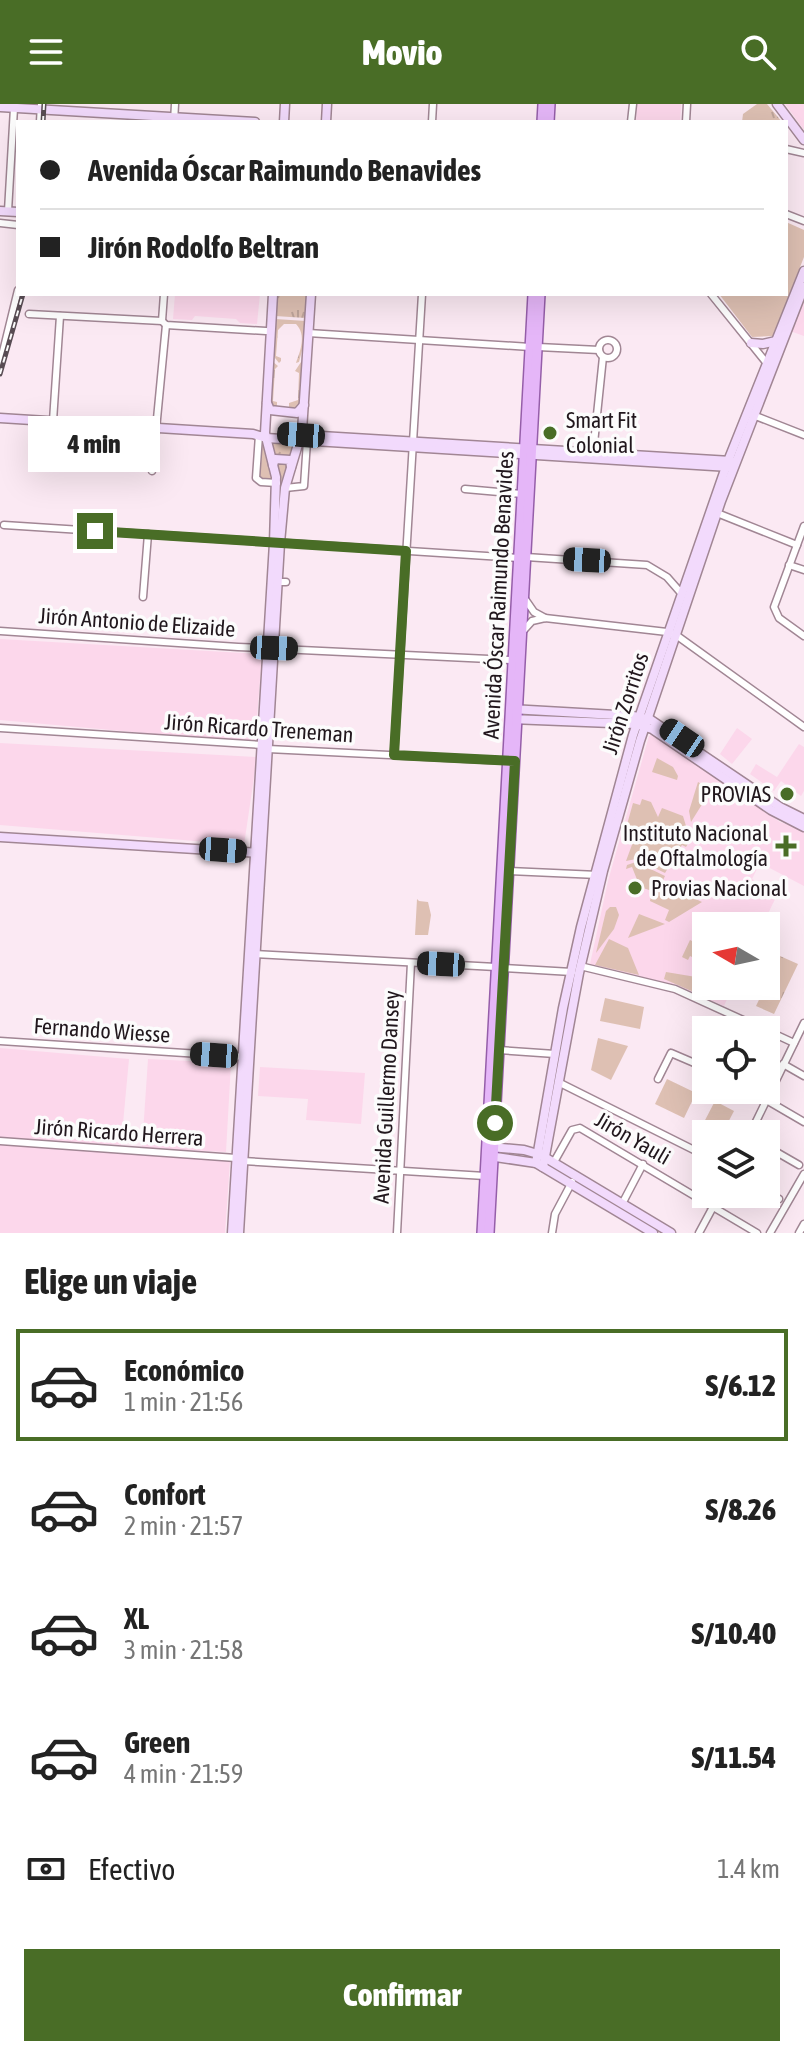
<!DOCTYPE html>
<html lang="es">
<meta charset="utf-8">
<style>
:root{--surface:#fff;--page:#f6f6f6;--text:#222;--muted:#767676;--line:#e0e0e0;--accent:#496d26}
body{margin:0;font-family:"Asap Condensed",sans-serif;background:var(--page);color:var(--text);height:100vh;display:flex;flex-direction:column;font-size:30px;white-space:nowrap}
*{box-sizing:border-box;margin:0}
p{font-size:26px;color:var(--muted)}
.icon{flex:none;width:44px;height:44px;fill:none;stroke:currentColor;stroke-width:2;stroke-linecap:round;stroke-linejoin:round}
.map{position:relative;height:1129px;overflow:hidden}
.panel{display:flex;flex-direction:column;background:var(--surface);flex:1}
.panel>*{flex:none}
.hud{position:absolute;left:16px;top:16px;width:772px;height:176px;border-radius:0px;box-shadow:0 8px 32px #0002;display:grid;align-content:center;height:176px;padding:0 24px;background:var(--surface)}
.needle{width:52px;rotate:279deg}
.buttons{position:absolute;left:692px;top:808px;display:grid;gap:16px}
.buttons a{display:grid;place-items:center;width:88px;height:88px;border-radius:0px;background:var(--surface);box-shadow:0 8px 32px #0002;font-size:40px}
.end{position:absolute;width:36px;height:36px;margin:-18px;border:10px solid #496d26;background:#fff;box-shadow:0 0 0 4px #fff}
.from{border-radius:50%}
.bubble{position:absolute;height:56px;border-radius:0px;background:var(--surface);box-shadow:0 8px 32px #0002;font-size:26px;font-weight:800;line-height:56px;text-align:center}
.car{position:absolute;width:24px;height:48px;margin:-24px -12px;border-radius:10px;box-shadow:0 0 6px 2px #0007;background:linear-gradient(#222 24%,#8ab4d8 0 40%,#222 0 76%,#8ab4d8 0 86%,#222 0)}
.hud b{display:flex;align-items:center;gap:28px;height:76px;font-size:30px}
.hud b+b{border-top:2px solid var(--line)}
.hud i{width:20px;height:20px;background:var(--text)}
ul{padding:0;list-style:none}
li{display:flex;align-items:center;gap:24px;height:112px;margin:0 16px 12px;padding:0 8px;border:4px solid transparent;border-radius:0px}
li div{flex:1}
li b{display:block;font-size:30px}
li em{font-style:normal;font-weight:800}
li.active{border-color:var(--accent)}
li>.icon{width:72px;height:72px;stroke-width:1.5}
h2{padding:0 24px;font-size:36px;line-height:96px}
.pay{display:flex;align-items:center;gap:20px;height:88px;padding:0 24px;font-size:30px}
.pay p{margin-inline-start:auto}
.primary-button{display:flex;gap:16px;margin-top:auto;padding:16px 24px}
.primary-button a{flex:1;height:92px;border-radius:0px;background:var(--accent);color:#fff;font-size:32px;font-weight:800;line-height:92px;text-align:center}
header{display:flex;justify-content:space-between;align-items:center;height:104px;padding:0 24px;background:var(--accent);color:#fff;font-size:36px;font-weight:800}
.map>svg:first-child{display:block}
</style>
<header><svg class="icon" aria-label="menu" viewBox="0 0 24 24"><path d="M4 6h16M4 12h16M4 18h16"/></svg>Movio<svg class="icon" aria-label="search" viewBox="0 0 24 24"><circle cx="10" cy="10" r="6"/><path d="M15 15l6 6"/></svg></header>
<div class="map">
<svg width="804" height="1129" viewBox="0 0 804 1129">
<defs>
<pattern id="park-tufts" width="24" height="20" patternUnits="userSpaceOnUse" patternTransform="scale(2)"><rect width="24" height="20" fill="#dec0b3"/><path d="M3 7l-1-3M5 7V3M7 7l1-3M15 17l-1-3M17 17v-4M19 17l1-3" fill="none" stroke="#bea49a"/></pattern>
</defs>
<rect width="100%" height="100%" fill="#fbe9f3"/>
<g fill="#fcd7eb">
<polygon points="637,0 681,0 680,18 636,18"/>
<polygon points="785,0 804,0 804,26 793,11"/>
<polygon points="175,190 260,190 257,220 240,219 236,215 195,212 192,216 173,215"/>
<polygon points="804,193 804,232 790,227"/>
<polygon points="0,535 262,550 255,639 0,616"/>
<polygon points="737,624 752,635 732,660 720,650"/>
<polygon points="652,630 780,718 804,726 804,782 760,759 752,775 778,789 762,822 706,822 706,882 733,882 724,902 675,881 590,860 608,777 649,632"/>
<polygon points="0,639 257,653 244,741 0,721"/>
<polygon points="799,640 804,643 804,687 801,692 781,677 774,687 750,670 756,660 777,673"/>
<polygon points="0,944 129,955 121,1041 0,1034"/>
<polygon points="148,955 231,959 226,1048 142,1044"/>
<polygon points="260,963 365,969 361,1020 306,1016 308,995 258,992"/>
<polygon points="0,1040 230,1057 225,1129 0,1129"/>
</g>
<g fill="#dec0b3">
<polygon points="786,118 804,126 804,153 773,232 752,233 719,190 786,190"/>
<polygon points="657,654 673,663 678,672 677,676 652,668"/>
<polygon points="698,678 711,686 691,718 689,707"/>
<polygon points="642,695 651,698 658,713 662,704 683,712 686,722 694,729 686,743 682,741 665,769 636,755 626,757 633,738 623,735 633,699 640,701"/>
<polygon points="636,758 665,772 662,778 678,786 676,790 681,792 683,789 702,798 669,818 665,816 669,806 650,797 652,787 640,783 632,763 626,765 627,761"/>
<polygon points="417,795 419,797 428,798 431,811 428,831 415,831"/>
<polygon points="610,803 616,803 619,811 614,825 596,849 606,807"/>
<polygon points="639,810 665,820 628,834"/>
<polygon points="609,835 628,844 639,871 595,861"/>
<polygon points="690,836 706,844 706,860 690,852 688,856 682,853"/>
<polygon points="666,868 696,873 706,879 706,882 711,882 725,890 723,895 712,891 705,893 664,875"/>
<polygon points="605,894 644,903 640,925 600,917"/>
<polygon points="598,934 628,942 611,976 591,966"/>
<polygon points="667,975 696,989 684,1014 655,1000"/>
<polygon points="715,997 734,1007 722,1030 702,1022"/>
</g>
<g fill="url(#park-tufts)">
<polygon points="757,0 767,0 782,18 742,18 743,10"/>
<polygon points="276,190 307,190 306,214 275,212"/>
<path d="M275,215L306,217L304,239L299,258L296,259C300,248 307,231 296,220H284L278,226L276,252L281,254V257L279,259L275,254Z"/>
<polygon points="272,257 278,262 275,265 273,297 277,298 277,303 289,304 289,299 298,296 299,269 295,267 301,258 303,261 300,303 295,305 271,302 269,298"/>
<polygon points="260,339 263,339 271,374 269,376 260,375 258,372"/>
<polygon points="272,339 293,340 280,384 272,345"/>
<polygon points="780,852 798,860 774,910 756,902"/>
</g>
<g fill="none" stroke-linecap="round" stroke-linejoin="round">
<defs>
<g id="street">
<polyline points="40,18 41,0"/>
<polyline points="174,18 175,0"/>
<polyline points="432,18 433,0"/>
<polyline points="631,18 633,0"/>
<polyline points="686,18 687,0"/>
<polyline points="786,45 804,49"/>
<polyline points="8,107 14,4"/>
<polyline points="786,110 804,117"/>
<polyline points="0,119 18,121"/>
<polyline points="711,190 769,262"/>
<polyline points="29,210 162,217 166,221 266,227"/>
<polyline points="162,217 164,190"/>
<polyline points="308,229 530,243"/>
<circle cx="608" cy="245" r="9"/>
<polyline points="538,243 599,246"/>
<polyline points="0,260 18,186"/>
<polyline points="753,311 804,331"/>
<polyline points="53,317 60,212"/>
<polyline points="259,331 256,374 261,378 277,379"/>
<polyline points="593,349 603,253"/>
<polyline points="152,367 166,221"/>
<polyline points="285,384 304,382 307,337"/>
<polyline points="465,385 522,390"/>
<polyline points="717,409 797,441"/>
<polyline points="4,421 518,454"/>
<polyline points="804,422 774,503 779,514 804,532"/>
<polyline points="526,453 647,461 667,473 681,489"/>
<polyline points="789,461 804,466"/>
<polyline points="278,478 286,478"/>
<polyline points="143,493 148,430"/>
<polyline points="525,495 534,508 545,514"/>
<polyline points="0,527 238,543 512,556"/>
<polyline points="523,527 532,517 545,514 667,528 676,531 804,623"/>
<polyline points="0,624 262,641 268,645 511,657"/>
<polyline points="394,651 422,190"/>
<polyline points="509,767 598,771"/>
<polyline points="252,850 496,863"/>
<polyline points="580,862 675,885 765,926"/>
<polyline points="503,864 572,868"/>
<polyline points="766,926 794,939"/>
<polyline points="0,937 246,953"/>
<polyline points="499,946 555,950"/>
<polyline points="783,960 804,972"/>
<polyline points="658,975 671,949 706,964"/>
<polyline points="558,978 706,1052"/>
<polyline points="749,986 804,1018"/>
<polyline points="750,1030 804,919"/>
<polyline points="0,1037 236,1054"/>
<polyline points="766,1042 799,1061"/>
<polyline points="243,1057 485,1072"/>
<polyline points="554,1058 572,1026 580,1024 757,1129"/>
<polyline points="766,1088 779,1095"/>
<polyline points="622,1100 643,1060"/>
<polyline points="397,1129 411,859"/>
<polyline points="552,1129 555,1110 572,1078"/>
<polyline points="699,1129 720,1090"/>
<polyline points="770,1129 804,1070"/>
<polyline points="799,1129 804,1120"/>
</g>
<g id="secondary">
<polyline points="777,0 804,36"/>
<polyline points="0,3 255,18"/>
<polyline points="284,18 285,0"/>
<polyline points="326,18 327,0"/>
<polyline points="0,107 18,108"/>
<polyline points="751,239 763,240 776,237"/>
<polyline points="267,299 270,306 297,309 304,301"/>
<polyline points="0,314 253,330 266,334 729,363"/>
<polyline points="321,332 731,357"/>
<polyline points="273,361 275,355 290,356 291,363"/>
<polyline points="511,605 633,612 651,616 780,703 804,715"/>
<polyline points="511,615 636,620 652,625 771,706 804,723"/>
<polyline points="0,733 259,749"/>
<polyline points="490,1043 524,1046 541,1051 671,1129"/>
<polyline points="489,1052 536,1059 653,1129"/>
<polyline points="536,1059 563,904 581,823 633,631 728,357 804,167"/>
<polyline points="543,1063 579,869 603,767 640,637 721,397 804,183"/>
<polyline points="232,1129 274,439 276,373 265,329 273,190"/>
<polyline points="239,1129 280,439 285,384 302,327 311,190"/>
</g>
<g id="primary">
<polyline points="542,18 543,0"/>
<polyline points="549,18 550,0"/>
<polyline points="482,1129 533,190"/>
<polyline points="489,1129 540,190"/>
</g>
</defs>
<use href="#street" stroke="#a18694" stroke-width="9"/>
<use href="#secondary" stroke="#a18694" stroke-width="11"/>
<use href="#primary" stroke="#955ea9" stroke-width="12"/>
<use href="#street" stroke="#fff" stroke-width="6"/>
<use href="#secondary" stroke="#f2dafc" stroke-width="8"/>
<use href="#primary" stroke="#e5b6f8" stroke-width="9"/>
<defs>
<g id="rail">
<polyline points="43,18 44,0"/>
<polyline points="0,270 23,190"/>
</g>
</defs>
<use href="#rail" stroke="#584c53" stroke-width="5"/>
<use href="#rail" stroke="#fcfcfc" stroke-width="2" stroke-dasharray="6" stroke-linecap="butt"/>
</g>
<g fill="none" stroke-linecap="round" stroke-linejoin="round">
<polyline stroke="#496d26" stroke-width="10" points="95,427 406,447 394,651 515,657 495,1019"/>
</g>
<g fill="#496d26" stroke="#fcfcfc" stroke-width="3">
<circle cx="550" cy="329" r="8"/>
<circle cx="787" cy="690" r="8"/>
<path d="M782 730h8v8h8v8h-8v8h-8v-8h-8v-8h8z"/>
<circle cx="635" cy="784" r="8"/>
</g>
<g text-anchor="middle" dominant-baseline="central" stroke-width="7" stroke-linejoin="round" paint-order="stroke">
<g font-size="22" fill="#21171d" stroke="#fcfcfc" text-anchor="start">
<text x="566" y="316">Smart Fit<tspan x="566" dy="25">Colonial</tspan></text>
<text x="771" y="690" text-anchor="end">PROVIAS</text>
<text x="768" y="729" text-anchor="end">Instituto Nacional<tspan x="768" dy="25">de Oftalmología</tspan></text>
<text x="651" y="784">Provias Nacional</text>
</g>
<g font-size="22" fill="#21171d" stroke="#fcfcfc">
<text transform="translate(498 491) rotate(-87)">Avenida Óscar Raimundo Benavides</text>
<text transform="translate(137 518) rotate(4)">Jirón Antonio de Elizaide</text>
<text transform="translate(625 599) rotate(-72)">Jirón Zorritos</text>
<text transform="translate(259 624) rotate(4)">Jirón Ricardo Treneman</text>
<text transform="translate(102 926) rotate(4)">Fernando Wiesse</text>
<text transform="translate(386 993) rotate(-87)">Avenida Guillermo Dansey</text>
<text transform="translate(119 1028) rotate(4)">Jirón Ricardo Herrera</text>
<text transform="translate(633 1034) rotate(30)">Jirón Yauli</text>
</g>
</g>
</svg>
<div class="buttons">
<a><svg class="needle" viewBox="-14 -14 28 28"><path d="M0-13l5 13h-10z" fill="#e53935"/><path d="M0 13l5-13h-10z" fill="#767676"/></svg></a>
<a><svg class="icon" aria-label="locate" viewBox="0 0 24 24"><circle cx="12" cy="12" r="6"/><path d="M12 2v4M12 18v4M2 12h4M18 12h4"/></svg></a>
<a><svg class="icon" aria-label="layers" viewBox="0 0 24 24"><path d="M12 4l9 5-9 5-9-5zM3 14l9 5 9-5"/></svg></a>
</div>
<i class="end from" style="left:495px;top:1019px"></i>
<i class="end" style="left:95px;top:427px"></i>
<div class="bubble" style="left:28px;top:312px;width:132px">4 min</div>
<i class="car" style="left:301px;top:331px;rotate:274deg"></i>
<i class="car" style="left:587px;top:456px;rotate:273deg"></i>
<i class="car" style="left:274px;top:544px;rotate:92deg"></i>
<i class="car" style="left:682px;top:634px;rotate:304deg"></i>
<i class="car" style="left:223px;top:746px;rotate:94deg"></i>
<i class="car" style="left:441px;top:860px;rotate:273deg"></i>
<i class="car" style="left:214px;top:951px;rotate:274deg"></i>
<div class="hud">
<b><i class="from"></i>Avenida Óscar Raimundo Benavides</b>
<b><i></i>Jirón Rodolfo Beltran</b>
</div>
</div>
<section class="panel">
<h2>Elige un viaje</h2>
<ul>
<li class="active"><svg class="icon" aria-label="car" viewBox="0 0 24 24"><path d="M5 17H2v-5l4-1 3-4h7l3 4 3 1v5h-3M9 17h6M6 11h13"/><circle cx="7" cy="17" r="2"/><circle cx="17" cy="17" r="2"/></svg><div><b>Económico</b><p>1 min · 21:56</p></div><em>S/6.12</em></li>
<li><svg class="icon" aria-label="car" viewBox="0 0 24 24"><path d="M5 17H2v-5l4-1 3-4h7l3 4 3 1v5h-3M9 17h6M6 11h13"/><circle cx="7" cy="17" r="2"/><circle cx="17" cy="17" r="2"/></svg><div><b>Confort</b><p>2 min · 21:57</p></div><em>S/8.26</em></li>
<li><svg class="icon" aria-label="car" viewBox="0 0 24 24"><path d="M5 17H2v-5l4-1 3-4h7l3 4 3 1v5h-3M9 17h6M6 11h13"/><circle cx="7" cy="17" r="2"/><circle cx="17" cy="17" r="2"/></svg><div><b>XL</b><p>3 min · 21:58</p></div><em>S/10.40</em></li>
<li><svg class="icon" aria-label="car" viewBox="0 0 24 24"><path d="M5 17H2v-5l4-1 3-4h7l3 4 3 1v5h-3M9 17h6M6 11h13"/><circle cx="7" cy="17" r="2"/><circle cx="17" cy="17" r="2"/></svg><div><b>Green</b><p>4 min · 21:59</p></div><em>S/11.54</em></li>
</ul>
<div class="pay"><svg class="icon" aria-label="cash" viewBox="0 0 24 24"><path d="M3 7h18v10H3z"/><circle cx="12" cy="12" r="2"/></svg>Efectivo<p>1.4 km</p></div>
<div class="primary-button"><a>Confirmar</a></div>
</section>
